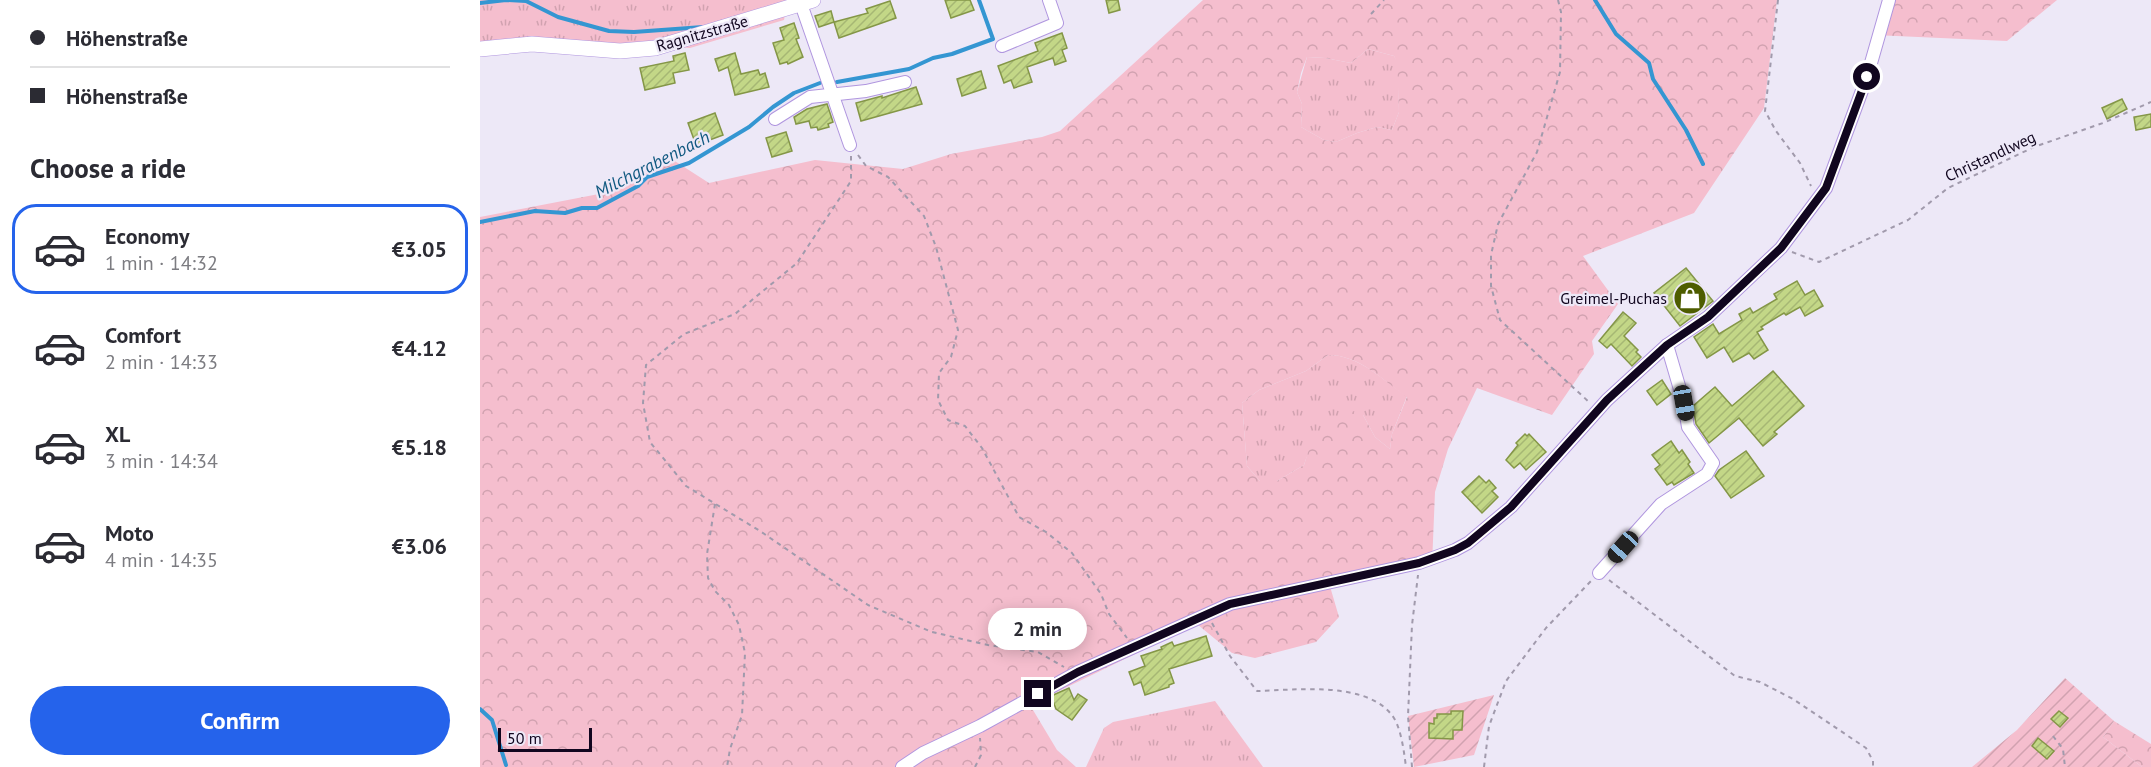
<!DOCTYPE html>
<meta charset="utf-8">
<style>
:root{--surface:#fff;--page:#f2f2f3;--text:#2b2b33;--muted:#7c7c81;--line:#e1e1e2;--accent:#2563eb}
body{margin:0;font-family:"PT Sans",sans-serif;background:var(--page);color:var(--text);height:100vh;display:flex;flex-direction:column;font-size:22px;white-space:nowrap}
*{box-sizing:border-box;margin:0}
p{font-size:20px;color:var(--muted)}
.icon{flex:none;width:33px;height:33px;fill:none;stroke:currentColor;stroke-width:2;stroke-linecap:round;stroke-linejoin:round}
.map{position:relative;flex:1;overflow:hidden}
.side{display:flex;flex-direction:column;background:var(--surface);width:480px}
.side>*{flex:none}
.hud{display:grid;align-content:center;height:132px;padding:0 30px;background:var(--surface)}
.scale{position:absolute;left:18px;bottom:15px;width:94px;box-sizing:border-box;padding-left:6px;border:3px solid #11061f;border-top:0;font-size:16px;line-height:21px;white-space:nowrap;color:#11061f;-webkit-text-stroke:4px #ede8f7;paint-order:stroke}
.end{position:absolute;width:27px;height:27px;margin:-14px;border:8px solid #11061f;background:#fff;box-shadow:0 0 0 3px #fff}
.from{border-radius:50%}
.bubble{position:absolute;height:42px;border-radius:21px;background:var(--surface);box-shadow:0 3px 15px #0003;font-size:20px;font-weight:800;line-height:42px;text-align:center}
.car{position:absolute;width:18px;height:36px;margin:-18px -9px;border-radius:8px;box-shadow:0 0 4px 2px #0007;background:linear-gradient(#222 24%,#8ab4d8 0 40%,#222 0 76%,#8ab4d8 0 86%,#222 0)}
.hud b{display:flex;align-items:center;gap:21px;height:57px;font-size:22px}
.hud b+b{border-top:2px solid var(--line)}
.hud i{width:15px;height:15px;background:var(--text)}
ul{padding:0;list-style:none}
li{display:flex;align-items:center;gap:18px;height:90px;margin:0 12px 9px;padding:0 18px;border:3px solid transparent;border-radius:24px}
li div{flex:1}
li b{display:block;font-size:22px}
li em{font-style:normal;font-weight:800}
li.active{border-color:var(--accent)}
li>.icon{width:54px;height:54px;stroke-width:1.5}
h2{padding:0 30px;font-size:27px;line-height:72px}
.button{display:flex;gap:12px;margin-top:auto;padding:12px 30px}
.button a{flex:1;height:69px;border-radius:36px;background:var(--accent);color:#fff;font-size:24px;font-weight:800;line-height:69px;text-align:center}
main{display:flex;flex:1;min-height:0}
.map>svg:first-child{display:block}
</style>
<main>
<section class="side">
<div class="hud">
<b><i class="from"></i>Höhenstraße</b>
<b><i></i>Höhenstraße</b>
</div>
<h2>Choose a ride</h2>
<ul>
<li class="active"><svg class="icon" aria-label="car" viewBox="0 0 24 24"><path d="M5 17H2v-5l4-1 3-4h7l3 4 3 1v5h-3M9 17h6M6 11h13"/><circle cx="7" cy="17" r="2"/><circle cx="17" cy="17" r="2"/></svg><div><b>Economy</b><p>1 min · 14:32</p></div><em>€3.05</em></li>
<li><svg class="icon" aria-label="car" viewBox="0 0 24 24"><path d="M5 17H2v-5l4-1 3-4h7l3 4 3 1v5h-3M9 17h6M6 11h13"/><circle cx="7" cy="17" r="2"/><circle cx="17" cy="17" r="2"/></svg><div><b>Comfort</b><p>2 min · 14:33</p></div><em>€4.12</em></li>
<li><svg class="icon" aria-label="car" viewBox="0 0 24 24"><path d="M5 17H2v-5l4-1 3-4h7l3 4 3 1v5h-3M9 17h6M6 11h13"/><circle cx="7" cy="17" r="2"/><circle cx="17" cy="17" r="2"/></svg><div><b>XL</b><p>3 min · 14:34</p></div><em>€5.18</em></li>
<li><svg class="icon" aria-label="car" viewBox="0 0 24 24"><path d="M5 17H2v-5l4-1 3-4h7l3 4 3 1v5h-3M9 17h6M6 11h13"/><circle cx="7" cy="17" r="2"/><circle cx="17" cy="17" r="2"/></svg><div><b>Moto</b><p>4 min · 14:35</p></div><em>€3.06</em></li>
</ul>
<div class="button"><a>Confirm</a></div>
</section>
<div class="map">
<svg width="1671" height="767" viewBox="0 0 1671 767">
<defs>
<pattern id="grass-tufts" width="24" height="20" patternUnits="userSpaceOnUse" patternTransform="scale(1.5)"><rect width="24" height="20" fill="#f5bece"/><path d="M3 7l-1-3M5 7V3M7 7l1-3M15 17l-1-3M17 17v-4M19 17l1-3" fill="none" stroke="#d1a2b0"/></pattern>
<pattern id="forest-crowns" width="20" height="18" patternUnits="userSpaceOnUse" patternTransform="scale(1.5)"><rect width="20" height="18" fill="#f5bece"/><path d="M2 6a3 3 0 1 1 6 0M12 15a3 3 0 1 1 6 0" fill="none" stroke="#d1a2b0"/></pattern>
<pattern id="garden-furrows" width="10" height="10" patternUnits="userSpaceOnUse" patternTransform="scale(1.5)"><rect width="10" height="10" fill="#f5bece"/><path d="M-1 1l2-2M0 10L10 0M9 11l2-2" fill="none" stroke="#d1a2b0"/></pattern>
<pattern id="building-hatch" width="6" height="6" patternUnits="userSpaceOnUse" patternTransform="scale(1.5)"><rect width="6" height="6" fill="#c3d787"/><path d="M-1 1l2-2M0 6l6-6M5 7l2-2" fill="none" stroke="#a6b774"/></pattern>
</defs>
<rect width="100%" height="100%" fill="#ede8f7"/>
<g fill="url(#grass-tufts)">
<polygon points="0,0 308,0 304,20 210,48 143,44 0,44"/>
<polygon points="888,49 914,56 918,63 919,112 912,130 897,127 877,133 856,142 844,140 821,127 822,104 817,92 827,57 845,58 871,63"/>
<path d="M848,355C880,355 902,380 927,396L912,434L910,449L895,437L883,415C855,429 834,432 824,465L797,481H780L767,466L762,403L779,390L826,371Z"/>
<polygon points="735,701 783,767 606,767 624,728 633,722"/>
</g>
<g fill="url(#forest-crowns)" fill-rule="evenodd">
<path d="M723,0H1297L1284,108L1214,213L1103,256L1138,304L1112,341L1114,354L1072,415L997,388L968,449L955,492L952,565L849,583L859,617L836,642L775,658L752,653L717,624L550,705L577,750L596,767H0V217L124,193L187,156L229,183L335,160L423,169L471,154L562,137L580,131ZM888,49L914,56L917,63L919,112L912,130L897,127L877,133L856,142L844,140L821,127L822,104L817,92L821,73L827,57L845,58L871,63ZM848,355C880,355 902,380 927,397L912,434L910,449L895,437L883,415L868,409L860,414L829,449L824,465L797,481H780L767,466L762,403L779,390L826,371Z"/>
<polygon points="1403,0 1577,0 1527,41 1394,35"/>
<polygon points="1634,721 1671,744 1671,767 1662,767 1623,737"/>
</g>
<g fill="url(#garden-furrows)">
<polygon points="1585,678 1634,721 1623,737 1662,767 1492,767 1537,730"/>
<polygon points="1014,695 994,755 934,767 928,716"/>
</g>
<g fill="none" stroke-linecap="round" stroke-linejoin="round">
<g stroke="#3496d2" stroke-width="4">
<polyline points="1115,0 1136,34 1169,63 1173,79 1206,130 1223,164"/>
<polyline points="0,3 26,0 46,1 78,17 129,31 154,32 223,27"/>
<polyline points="357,82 429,69 453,58 472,54 513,39 499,0"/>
<polyline points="0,222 55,211 85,213 102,208 117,208 158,186 167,177 209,163 269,127 293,107 314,93 340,83"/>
<polyline points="0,709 12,720 26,765"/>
</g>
</g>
<g fill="url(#building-hatch)" stroke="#849647" stroke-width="1.5">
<polygon points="465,0 490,0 494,10 471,18"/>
<polygon points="626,0 638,0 640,10 629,13"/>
<polygon points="410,1 416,18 359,38 354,22 388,13 386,9"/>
<polygon points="351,11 354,22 339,27 335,16"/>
<polygon points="314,23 319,38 316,39 323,57 308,64 307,62 300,64 293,43 304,40 300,28"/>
<polygon points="582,33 587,48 582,50 586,61 575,65 573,58 547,67 552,82 534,88 531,80 524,83 518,66 558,51 555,43"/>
<polygon points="205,53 209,70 193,73 195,83 165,90 160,68 194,61 193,56"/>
<polygon points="255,53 261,74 278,70 280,75 285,73 289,87 255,95 248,67 239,71 235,59"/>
<polygon points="501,71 506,88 482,96 477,79"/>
<polygon points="436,87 442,104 381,121 376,103 402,96 402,98"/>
<polygon points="1642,99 1647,109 1627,119 1622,108"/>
<polygon points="347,104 353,122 348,124 349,127 338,130 337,127 331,128 329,121 316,124 314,117 327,109"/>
<polygon points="235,113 243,135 216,145 208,123"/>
<polygon points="1671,114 1671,127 1656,130 1654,117"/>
<polygon points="306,132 312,151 292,157 286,138"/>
<polygon points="1206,268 1233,301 1200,326 1174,293"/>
<polygon points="1317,281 1325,295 1334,290 1343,306 1325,316 1320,307 1306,315 1304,313 1281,327 1283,329 1277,332 1288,350 1274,359 1269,353 1253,362 1244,347 1227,358 1214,337 1233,324 1239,334 1262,320 1259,314 1270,308 1273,313 1297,299 1294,294"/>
<polygon points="1143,312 1156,323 1144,336 1158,350 1156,352 1161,357 1152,366 1131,344 1127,348 1119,341"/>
<polygon points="1293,371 1324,406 1294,432 1297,434 1283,446 1259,418 1229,443 1216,424 1213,406 1235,387 1252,406"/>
<polygon points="1182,380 1191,394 1177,405 1167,391"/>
<polygon points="1045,434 1047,436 1049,434 1066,452 1046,470 1040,463 1034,468 1026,460 1038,445 1036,443"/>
<polygon points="1191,441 1199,453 1202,450 1210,462 1208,464 1214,473 1194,485 1192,482 1187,485 1175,469 1180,465 1172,455"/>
<polygon points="1266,451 1284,476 1251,498 1235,476 1239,470"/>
<polygon points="999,476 1006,483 1009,480 1016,488 1012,491 1018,497 1002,513 982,492"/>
<polygon points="726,636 732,656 689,669 694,683 689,685 689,687 665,695 661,682 654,685 649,672 665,666 661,656 682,649 681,647 692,642 694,646"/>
<polygon points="589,688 594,700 598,694 607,700 592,720 576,709 571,696"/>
<polygon points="971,711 983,711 982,730 973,730 973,739 949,738 949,723 954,724 954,718 957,718 957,714 971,714"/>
<polygon points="1579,711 1588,718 1580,727 1571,719"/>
<polygon points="1558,738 1574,751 1567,759 1552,746"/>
</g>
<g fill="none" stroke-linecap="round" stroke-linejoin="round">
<defs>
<g id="minor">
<polyline points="321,4 370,145"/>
<polyline points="522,46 577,23 569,0"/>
<polyline points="295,119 330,97 386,91 425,82"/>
<polyline points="1119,573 1181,504 1227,474 1233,463 1208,427 1204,403 1187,345"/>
<polyline points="422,767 443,753 500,726 598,672 750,604 939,563 975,550 988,543 1031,507 1127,400 1187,345 1228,317 1301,248 1346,188 1387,77 1409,0"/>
</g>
<polyline id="major" points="0,49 52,44 140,51 175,48 333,0"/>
</defs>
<use href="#minor" stroke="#b096df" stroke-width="14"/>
<use href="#major" stroke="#b096df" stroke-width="16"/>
<g stroke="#a19aac" stroke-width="2" stroke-dasharray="4.5 4.5" stroke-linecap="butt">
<polyline points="1078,0 1081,12 1080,72 1057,152 1018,224 1011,255 1011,286 1020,320 1109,402"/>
<polyline points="1298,0 1285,111 1296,131 1320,163 1331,186"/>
<polyline points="891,14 904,0"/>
<polyline points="378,155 386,166 408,177 444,216 456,247 478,330 471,357 459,373 458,400 468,420 485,426 502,448 539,517 566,532 592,553 621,594 629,614 647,638"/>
<polyline points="371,156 371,181 317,263 255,314 204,334 166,365 163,403 170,442 206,486 280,531 388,605 452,632 508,645 558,652 584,667"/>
<polyline points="1312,252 1339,262 1428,220 1468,188 1554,147 1623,123 1671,102"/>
<polyline points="235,504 227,554 228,578 235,591 249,605 259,625 265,653 262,715 250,749 247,767"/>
<polyline points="1129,580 1255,676 1280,682 1313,699 1386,748 1393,761 1393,767"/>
<path d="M732,623L750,656L777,691C815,690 884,681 911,714C921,725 924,752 926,767"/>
<polyline points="1573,736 1583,749 1585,767"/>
<polyline points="495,767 501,755 500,738"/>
<polyline points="932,767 928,716 932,625 938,575"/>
<polyline points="1004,767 1009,726 1026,681 1066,628 1111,581"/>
</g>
<use href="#minor" stroke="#fff" stroke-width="12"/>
<use href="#major" stroke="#fff" stroke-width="15"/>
</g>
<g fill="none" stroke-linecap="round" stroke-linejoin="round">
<polyline stroke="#11061f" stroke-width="8" points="558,694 598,672 750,604 939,563 975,550 988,543 1031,507 1127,400 1187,345 1228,317 1301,248 1346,188 1387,77"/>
</g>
<defs>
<symbol id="shop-disc" viewBox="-11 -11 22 22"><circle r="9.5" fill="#4e5d00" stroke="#ede8f7"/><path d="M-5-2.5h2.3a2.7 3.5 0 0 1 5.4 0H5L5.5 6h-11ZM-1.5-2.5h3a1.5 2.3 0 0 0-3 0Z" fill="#fff"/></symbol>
</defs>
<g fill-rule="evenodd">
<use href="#shop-disc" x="1191" y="279" width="38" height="38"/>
</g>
<g text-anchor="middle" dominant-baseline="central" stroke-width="4.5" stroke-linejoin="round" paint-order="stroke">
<g font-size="16" fill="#11061f" stroke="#ede8f7">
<text transform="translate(222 33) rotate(-16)">Ragnitzstraße</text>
<text transform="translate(1510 156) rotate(-25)">Christandlweg</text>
</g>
<g font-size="16" fill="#11061f" stroke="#ede8f7" text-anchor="end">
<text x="1187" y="298">Greimel-Puchas</text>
</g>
<g font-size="18" font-style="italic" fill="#115981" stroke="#ede8f7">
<text transform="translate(172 164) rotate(-27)">Milchgrabenbach</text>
</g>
</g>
</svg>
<div class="scale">50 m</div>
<i class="end from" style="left:1387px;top:77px"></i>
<i class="end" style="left:558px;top:694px"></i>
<div class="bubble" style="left:508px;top:608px;width:99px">2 min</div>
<i class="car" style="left:1204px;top:403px;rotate:170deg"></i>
<i class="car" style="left:1143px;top:547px;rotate:222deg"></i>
</div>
</main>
